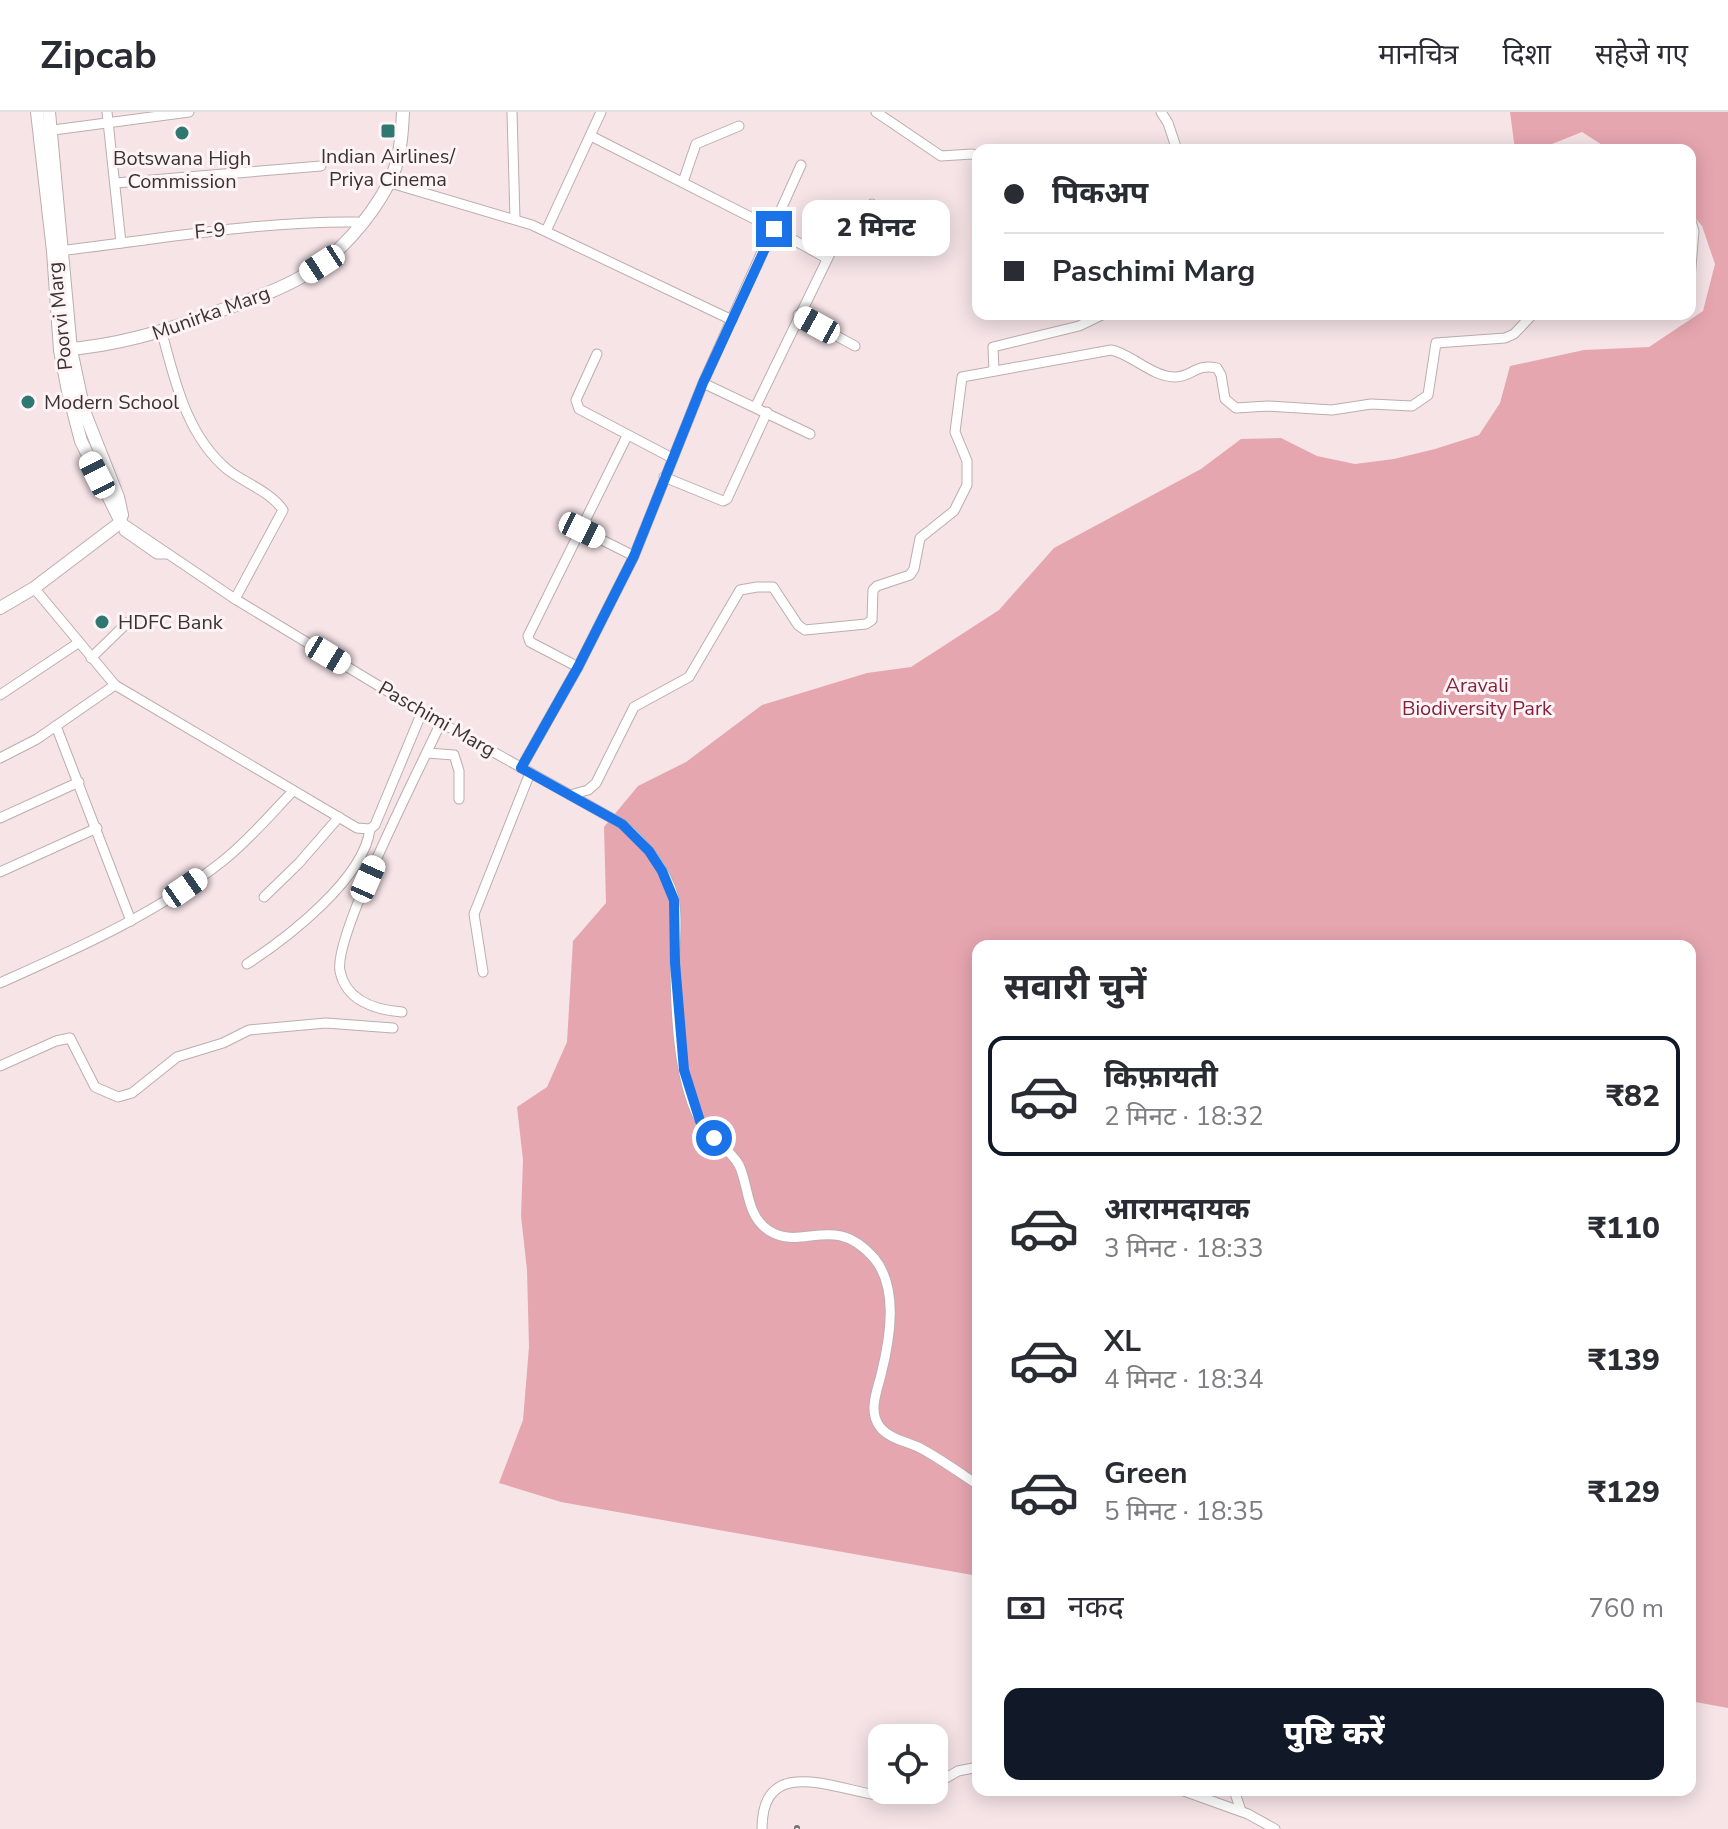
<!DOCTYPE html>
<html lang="hi">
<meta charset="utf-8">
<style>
:root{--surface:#fff;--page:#f2f2f3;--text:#2b2b33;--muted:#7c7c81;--line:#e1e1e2;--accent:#111827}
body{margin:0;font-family:"Nunito Sans","Noto Sans Devanagari",sans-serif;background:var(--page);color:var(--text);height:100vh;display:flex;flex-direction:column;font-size:30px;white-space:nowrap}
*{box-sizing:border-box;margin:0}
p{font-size:26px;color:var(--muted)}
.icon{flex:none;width:44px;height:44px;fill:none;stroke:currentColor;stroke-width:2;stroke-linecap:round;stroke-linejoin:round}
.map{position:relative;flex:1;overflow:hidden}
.details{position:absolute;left:972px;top:828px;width:724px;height:856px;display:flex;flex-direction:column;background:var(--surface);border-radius:16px;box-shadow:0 4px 20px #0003}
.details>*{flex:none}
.hud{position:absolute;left:972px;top:32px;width:724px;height:176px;border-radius:16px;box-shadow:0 4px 20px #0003;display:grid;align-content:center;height:176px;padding:0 32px;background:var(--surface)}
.controls{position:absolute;left:868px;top:1612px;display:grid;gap:16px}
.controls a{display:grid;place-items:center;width:80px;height:80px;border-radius:16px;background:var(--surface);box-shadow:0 4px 20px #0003;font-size:40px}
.end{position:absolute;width:36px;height:36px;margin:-18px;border:10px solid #1a73e8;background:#fff;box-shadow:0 0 0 4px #fff}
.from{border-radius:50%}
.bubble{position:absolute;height:56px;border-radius:16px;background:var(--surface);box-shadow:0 4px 20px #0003;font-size:26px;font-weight:800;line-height:56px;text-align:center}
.car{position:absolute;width:24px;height:48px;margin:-24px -12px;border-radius:10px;box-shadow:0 0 6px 2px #0007;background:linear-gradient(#fff 24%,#345 0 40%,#fff 0 76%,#345 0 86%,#fff 0)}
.hud b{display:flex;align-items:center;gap:28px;height:76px;font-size:30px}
.hud b+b{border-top:2px solid var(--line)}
.hud i{width:20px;height:20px;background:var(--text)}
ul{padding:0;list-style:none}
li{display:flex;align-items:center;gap:24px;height:120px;margin:0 16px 12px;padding:0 16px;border:4px solid transparent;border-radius:16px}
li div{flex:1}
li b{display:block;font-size:30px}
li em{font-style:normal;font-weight:800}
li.on{border-color:var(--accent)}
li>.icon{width:72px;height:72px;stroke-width:1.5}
h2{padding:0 32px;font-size:36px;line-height:96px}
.pay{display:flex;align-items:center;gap:20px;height:88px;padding:0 32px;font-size:30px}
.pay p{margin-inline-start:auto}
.button{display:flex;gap:16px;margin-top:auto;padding:16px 32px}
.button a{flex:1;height:92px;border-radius:16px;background:var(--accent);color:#fff;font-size:32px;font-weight:800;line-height:92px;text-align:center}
header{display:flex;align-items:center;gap:48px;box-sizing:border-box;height:112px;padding:0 40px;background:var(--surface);border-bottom:2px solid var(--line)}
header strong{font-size:38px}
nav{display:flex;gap:44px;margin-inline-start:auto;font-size:28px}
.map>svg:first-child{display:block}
</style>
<header>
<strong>Zipcab</strong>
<nav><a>मानचित्र</a><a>दिशा</a><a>सहेजे गए</a></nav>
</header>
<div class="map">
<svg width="1728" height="1717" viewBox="0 0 1728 1717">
<rect width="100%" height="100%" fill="#f6e4e7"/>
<polygon fill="#e6a6b0" points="1510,0 1728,0 1728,1596 1690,1589 1690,834 978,834 978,1464 561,1390 499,1371 523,1308 529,1235 527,1158 521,1104 523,1048 517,995 547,975 567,930 573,829 606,791 604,715 638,674 686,650 762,593 867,561 911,555 999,498 1054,436 1201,357 1241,327 1281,326 1317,344 1355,352 1394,347 1435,337 1479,323 1500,291 1510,254 1584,238 1649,235 1703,199 1715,152 1702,114 1690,100 1690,38 1610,38 1582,20 1537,38 1515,38"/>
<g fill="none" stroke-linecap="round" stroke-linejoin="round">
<defs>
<g id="street">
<polyline points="107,0 121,131"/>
<polyline points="512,0 515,107"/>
<polyline points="876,0 941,44 972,42 976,43 978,47"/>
<polyline points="1161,0 1168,11 1177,38"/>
<polyline points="46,19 189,0"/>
<polyline points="591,24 774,117 826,146"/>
<polyline points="384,69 532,113 732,208"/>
<polyline points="683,70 696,32 739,14"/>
<polyline points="116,71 321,54"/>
<polyline points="1690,106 1694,119 1690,167"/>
<polyline points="546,119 601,0"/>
<path d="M57,139C157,128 255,109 357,110"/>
<polyline points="798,203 855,234"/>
<path d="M162,221C175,270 187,324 228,358C245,371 271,380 283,398L235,487"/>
<polyline points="597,242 576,288 579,297 672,346"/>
<polyline points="994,259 993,235 1079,214 1104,202"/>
<polyline points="703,271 810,322"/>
<polyline points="756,294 839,123 844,120 855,123 872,92"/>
<polyline points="664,365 723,389 727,387 767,300"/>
<path d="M121,410L235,487L422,600L622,712C645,731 666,757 674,786C678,805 675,827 675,846C675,894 677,964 699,1007C708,1026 729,1035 739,1053C749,1074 746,1103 768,1118C802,1141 833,1099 874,1146C899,1176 890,1227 881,1263C877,1279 868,1300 880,1315C889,1327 909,1330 922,1337C942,1348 960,1361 978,1373"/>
<polyline points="582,418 634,444"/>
<polyline points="124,419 157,442 166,442"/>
<polyline points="34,476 115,573 357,716 370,717 375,713 422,600"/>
<polyline points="91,546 128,510"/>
<polyline points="578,555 530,530 528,524 627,324"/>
<polyline points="0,583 78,531"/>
<polyline points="56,614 131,809"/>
<polyline points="427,641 454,643 459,659 459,687"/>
<polyline points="0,646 37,627 115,573"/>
<polyline points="521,656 578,555 634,444 703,271 801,53"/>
<path d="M570,683L588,678L596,671L634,595L689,565L740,478L757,475H773L798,513L805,518L866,512L872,508L873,478L877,474L910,463L914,457L920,426L954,399L967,373V349L955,320L962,265L1111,238C1130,241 1152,265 1175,265C1192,265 1196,251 1217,256L1221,263L1225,287L1236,296L1268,294L1332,298L1371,292L1412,294L1428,283L1436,231L1505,226L1514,222L1533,202"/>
<polyline points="0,706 79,670"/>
<polyline points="0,760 97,716"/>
<polyline points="264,785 299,751 339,705"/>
<path d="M247,852C287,826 364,767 370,717"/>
<polyline points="483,860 474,802 530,661"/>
<path d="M0,871C78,836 156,802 224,748C249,728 271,702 293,679"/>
<path d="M402,900C376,898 346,889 340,859C333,824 422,653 441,610"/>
<polyline points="0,954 56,929 70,926 95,975 118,985 132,981 177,945 223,931 249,918 326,911 393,916"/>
<polyline points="934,1673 958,1659 978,1655"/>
<polyline points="1181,1678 1248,1702 1275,1717"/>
<polyline points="1234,1678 1241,1699"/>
<path d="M762,1717C762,1636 845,1683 891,1685C902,1685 912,1682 922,1678"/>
</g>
<g id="secondary">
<polyline points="37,0 53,139 60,238 68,279 81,329 121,410"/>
<polyline points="49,0 71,238 84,299 118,385 122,403"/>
<path d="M60,238C116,234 167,219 219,199C247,189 277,179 303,164C338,144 370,107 389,71C400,50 402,23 403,0"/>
<polyline points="0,496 34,476 121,410"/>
</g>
</defs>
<use href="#street" stroke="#bdadaf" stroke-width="11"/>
<use href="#secondary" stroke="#bdadaf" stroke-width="14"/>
<use href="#street" stroke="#fff" stroke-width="9"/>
<use href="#secondary" stroke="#fff" stroke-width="12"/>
<defs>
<polyline id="rail" points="797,1716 797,1717"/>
</defs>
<use href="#rail" stroke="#7a6f71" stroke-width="6"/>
<use href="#rail" stroke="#fef4f5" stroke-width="3" stroke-dasharray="9" stroke-linecap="butt"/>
</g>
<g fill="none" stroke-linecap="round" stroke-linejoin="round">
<polyline stroke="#1a73e8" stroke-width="10" points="714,1026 700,1009 684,958 675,851 674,788 662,759 649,739 622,712 521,656 578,555 634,444 703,271 774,117"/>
</g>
<g fill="#2f7872" stroke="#fef4f5" stroke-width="3">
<rect x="380" y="11" width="16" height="16" rx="4"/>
<circle cx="182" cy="21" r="8"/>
<circle cx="28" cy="290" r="8"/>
<circle cx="102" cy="510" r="8"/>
</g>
<g text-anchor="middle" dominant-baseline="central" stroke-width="6" stroke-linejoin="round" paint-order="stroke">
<g font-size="20" fill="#3a3334" stroke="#fef4f5">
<text x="388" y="44">Indian Airlines/<tspan x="388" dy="23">Priya Cinema</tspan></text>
<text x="182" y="46">Botswana High<tspan x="182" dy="23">Commission</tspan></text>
<text x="44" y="290" text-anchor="start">Modern School</text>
<text x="118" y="510" text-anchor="start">HDFC Bank</text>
</g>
<g font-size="20" fill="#3a3334" stroke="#fef4f5">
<text transform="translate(210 119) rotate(-5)">F-9</text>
<text transform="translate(211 201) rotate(-20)">Munirka Marg</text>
<text transform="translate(60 204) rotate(-96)">Poorvi Marg</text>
<text transform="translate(437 607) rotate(30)">Paschimi Marg</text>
</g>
<g font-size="20" fill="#84223e" stroke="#fef4f5">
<text x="1477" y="573">Aravali<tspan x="1477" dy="23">Biodiversity Park</tspan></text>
</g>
</g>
</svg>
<div class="controls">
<a><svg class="icon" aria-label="locate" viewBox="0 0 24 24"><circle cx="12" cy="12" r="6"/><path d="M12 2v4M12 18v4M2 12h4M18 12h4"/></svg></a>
</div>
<i class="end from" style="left:714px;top:1026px"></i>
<i class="end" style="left:774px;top:117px"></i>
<div class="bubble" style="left:802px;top:88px;width:148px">2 मिनट</div>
<i class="car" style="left:322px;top:152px;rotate:237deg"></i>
<i class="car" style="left:817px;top:213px;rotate:299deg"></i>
<i class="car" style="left:97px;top:363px;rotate:333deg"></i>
<i class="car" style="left:582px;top:418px;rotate:116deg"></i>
<i class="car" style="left:328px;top:543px;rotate:121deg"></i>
<i class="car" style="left:368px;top:767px;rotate:24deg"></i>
<i class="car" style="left:185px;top:776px;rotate:55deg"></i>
<div class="hud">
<b><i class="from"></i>पिकअप</b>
<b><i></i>Paschimi Marg</b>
</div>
<section class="details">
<h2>सवारी चुनें</h2>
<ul>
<li class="on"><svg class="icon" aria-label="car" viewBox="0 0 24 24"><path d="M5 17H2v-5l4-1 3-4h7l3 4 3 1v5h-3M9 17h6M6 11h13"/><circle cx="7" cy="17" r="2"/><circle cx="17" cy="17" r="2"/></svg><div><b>किफ़ायती</b><p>2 मिनट · 18:32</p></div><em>₹82</em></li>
<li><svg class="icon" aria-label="car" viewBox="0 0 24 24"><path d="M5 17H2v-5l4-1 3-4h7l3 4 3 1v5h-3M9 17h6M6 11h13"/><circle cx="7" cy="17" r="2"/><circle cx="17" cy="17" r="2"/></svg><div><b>आरामदायक</b><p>3 मिनट · 18:33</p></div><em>₹110</em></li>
<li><svg class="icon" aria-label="car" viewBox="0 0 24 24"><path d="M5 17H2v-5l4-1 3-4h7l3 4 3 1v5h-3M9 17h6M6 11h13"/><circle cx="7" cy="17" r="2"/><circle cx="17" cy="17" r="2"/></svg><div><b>XL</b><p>4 मिनट · 18:34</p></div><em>₹139</em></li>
<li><svg class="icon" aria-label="car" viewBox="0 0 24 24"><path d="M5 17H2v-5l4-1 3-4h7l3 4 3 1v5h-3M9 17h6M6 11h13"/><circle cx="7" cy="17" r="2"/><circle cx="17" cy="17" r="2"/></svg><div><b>Green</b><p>5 मिनट · 18:35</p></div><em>₹129</em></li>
</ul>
<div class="pay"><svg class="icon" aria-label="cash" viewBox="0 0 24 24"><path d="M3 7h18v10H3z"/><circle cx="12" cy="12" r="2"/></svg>नकद<p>760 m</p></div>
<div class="button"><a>पुष्टि करें</a></div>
</section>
</div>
